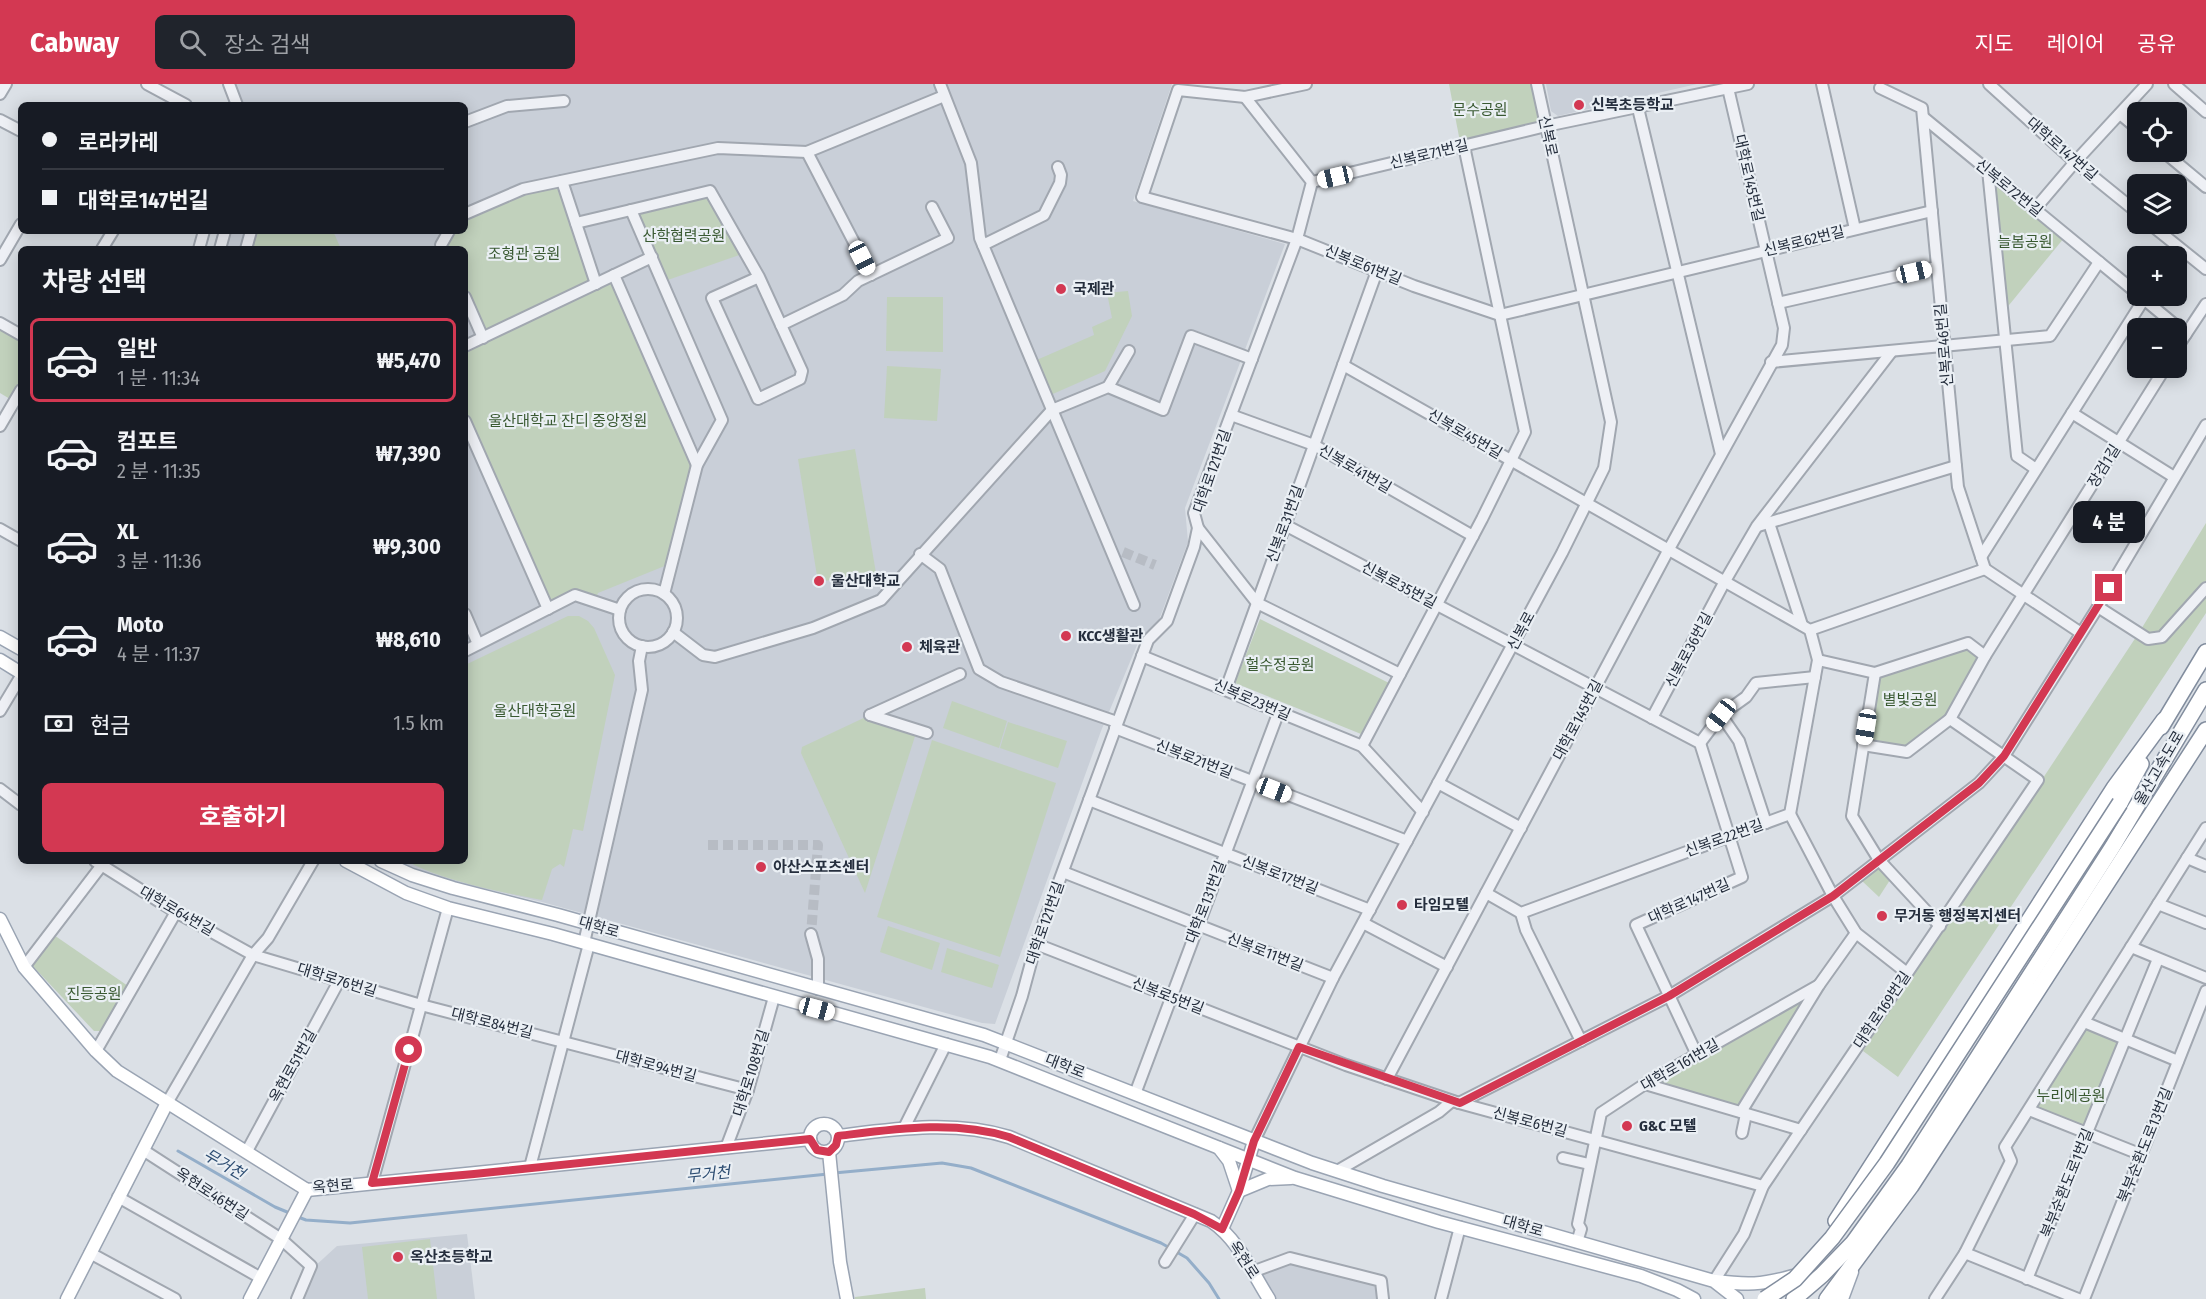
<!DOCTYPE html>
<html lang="ko">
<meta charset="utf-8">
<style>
:root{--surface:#171b24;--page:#20242c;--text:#f1f3f6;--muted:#9ea1a6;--line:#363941;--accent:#d33852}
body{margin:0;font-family:"Fira Sans Condensed","Noto Sans KR",sans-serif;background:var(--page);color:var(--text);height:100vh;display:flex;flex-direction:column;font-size:22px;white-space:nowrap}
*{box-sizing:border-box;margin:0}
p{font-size:20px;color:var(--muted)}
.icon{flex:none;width:33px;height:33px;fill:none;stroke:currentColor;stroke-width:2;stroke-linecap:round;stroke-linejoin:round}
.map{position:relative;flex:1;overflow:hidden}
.sheet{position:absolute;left:18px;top:162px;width:450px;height:618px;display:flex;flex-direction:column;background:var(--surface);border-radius:9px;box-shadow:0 3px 15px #0003}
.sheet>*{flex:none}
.top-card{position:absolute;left:18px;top:18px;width:450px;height:132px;border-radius:9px;box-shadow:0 3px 15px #0003;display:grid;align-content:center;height:132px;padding:0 24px;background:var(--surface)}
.controls{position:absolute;left:2127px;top:18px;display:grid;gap:12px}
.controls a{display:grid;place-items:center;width:60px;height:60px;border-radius:9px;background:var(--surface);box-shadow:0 3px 15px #0003;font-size:30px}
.end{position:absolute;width:27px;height:27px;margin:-14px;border:8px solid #d33852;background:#fff;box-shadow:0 0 0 3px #fff}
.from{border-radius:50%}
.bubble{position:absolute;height:42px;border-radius:9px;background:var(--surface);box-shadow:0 3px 15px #0003;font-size:20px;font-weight:700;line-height:42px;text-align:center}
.car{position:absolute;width:18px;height:36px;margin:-18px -9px;border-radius:8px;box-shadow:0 0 4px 2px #0007;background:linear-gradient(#fff 24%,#345 0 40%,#fff 0 76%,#345 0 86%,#fff 0)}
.top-card b{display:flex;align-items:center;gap:21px;height:57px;font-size:22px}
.top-card b+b{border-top:2px solid var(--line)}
.top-card i{width:15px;height:15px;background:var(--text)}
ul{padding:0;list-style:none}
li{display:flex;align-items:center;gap:18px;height:84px;margin:0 12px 9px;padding:0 12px;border:3px solid transparent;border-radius:9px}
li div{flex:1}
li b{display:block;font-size:22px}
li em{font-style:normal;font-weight:700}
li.selected{border-color:var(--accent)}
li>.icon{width:54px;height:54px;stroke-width:1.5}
h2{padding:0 24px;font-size:27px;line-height:72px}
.pay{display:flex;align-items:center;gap:15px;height:66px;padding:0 24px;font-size:22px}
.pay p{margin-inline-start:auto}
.action{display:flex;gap:12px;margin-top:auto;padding:12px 24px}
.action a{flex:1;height:69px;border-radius:9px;background:var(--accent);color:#fff;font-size:24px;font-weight:700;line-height:69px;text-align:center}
header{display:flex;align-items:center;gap:36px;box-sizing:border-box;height:84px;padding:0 30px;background:var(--accent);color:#fff}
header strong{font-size:28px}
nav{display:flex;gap:33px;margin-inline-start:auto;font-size:21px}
.search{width:420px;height:54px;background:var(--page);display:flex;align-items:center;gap:15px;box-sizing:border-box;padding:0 21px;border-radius:9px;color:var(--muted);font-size:22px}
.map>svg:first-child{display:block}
</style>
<header>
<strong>Cabway</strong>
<div class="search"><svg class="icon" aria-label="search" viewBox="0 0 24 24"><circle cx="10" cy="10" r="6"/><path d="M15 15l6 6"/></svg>장소 검색</div>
<nav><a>지도</a><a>레이어</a><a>공유</a></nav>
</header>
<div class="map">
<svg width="2206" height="1215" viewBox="0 0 2206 1215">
<rect width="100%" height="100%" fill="#dbe0e6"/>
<g fill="#c9cfd8">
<polygon points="222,0 1172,0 1133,117 1285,160 1185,424 1188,458 1159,536 1140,554 1101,647 995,940 982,939 542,818 423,790 398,777 465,777 465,165 213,165 218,147 465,147 465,21 230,21"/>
<polygon points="1546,0 1697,0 1558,32 1551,27"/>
<polygon points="467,1150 475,1215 301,1215 313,1184 337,1162"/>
<polygon points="1293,1177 1377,1199 1380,1215 1271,1215 1258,1190"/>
</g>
<g fill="#c1d1bc">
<polygon points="1449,0 1531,0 1539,38 1460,58"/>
<polygon points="1993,95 2064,154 2005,226"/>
<polygon points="561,101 593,199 485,249 465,206 465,165 446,165 445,161 452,147 465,147 465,134 525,108"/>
<polygon points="710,107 745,169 662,198 631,126"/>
<polygon points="251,147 333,147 341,165 246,165"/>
<polygon points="614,191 697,381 672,479 598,509 595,518 575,511 548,525 465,337 465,262"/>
<polygon points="1128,207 1132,232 1105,287 1046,313 1032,278 1094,251 1092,243 1112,234 1107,209"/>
<polygon points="887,213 943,213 943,268 886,267"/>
<polygon points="0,244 21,256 21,297 10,315 0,309"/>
<polygon points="887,282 941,285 937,337 884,334"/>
<polygon points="855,365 876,489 818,498 798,375"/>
<polygon points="2206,439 2206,529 1898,993 1863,967 2140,547"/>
<path d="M568,532H579L588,537L594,544L615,591L583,747L573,745L564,783L560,780L552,785L542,816C496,807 447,798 406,777H465V581Z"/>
<polygon points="1260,535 1389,599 1361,650 1235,599"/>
<polygon points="1967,564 1978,573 1978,577 1944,633 1906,664 1868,659 1879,591"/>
<polygon points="952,617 1007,637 999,664 943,644"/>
<polygon points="870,631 917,646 865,809 801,669 802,663"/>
<polygon points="1008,638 1067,657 1058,684 1000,664"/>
<polygon points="932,656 1056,699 1000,873 877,833"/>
<polygon points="1878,782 1890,796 1879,813 1861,796"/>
<polygon points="888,842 940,859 932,886 880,868"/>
<polygon points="51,849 128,902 100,947 94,947 29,878"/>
<polygon points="947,864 999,881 992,904 941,888"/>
<polygon points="1819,901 1741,1028 1645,1000"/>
<polygon points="2084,938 2126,955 2087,1049 2029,1026"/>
<polygon points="430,1155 437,1215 368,1215 362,1163"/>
<polygon points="925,1204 926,1215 855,1215 855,1213"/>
</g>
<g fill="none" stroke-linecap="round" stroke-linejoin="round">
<g stroke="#94aec9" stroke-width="3">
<polyline points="178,1067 275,1123 292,1130"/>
<polyline points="834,1089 942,1079 971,1084 1161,1159 1187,1174 1209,1199 1219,1215"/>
<polyline points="298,1133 306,1136 350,1139 828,1090"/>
</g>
<g stroke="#b7bcc4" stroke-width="10" stroke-dasharray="10 5" stroke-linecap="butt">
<polyline points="1123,468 1155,481"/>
<polyline points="708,761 818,761 811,850"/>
</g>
<defs>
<g id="minor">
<polyline points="147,0 186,21"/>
<polyline points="229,0 237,21"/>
<polyline points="940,0 971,79 980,154 1134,521"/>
<polyline points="1306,0 1245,13 1178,6 1142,113 1297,155 1414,202 1500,231 1932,127"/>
<polyline points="1822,0 1855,145"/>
<polyline points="1989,0 2075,78 2138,129"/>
<polyline points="2174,0 2206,28"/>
<polyline points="1880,4 1922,24 1958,403 1985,485"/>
<polyline points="0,10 6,0"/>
<polyline points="1638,24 1721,370"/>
<polyline points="2120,30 2138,45"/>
<polyline points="1923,33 2138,210"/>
<polyline points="0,36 21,47"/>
<polyline points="465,38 507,22 564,17"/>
<polyline points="807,68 871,191"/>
<polyline points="2164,68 2206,103"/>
<polyline points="1988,86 2017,372 2036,385"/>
<polyline points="562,97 596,200"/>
<polyline points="1312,98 1546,42 1748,0"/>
<polyline points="2035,125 2075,78 2147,0"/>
<polyline points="465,130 523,105 718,64 807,68 944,12"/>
<polyline points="576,139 631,126"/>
<polyline points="2150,140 2206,185"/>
<polyline points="441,161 449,147"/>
<polyline points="983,161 1044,131 1060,99 1061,91 1058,83"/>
<polyline points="102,165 113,147"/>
<polyline points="199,165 204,147"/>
<polyline points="220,165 225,147"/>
<polyline points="246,165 251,147"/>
<polyline points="0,176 21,140"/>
<polyline points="614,191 697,381"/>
<polyline points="2140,212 2186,250"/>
<polyline points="465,213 483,254"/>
<polyline points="1778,219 1937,183"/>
<polyline points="0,239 21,251"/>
<polyline points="781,241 843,211 858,197 948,154 932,123"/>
<polyline points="465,262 652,173"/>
<polyline points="2176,265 2206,220"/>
<polyline points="1771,278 2050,252 2099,178"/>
<polyline points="1343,281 1810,546 1985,485"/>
<polyline points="1108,303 1129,267"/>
<polyline points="2072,329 2174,393"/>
<polyline points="1231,331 1314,361 1473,452"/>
<polyline points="465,337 548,525"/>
<polyline points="0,342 21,306"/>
<polyline points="1769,439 1802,541"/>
<polyline points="1285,441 1700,659 1742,793 1636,841 1697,971"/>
<polyline points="1758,442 1956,382"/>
<polyline points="1198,444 1257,519 1400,590"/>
<polyline points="0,445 21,457"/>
<polyline points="920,470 940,485 979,585 1001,598 1117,638"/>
<polyline points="1981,473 2144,215"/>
<polyline points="1985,485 2081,549"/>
<circle cx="648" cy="534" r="29"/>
<polyline points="664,510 697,381 722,336 631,126 710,107 759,193 802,287 800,295 758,315 712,214 759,193"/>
<polyline points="2098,523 2148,555 2162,553 2206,504"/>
<polyline points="465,530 478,560"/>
<polyline points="673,548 703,571 715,573 813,544 881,516 1052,326 1108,303 1163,326 1191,252 1252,275"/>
<polyline points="465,567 575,511 620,526"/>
<polyline points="1142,572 1362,662 1423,728"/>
<polyline points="1818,576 1875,589 1852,732 1879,776 1940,842"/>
<polyline points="1875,589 1968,559 1985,572"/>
<polyline points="1226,605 1377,187"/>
<polyline points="0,627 21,592"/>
<polyline points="870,631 960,590"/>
<polyline points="870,631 927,649"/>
<polyline points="1721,631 1739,657 1766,739"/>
<polyline points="1652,634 1725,497 1757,442 1892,267"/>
<polyline points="1115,644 1407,757"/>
<polyline points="1700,659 1721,631 1746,613 1756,599 1815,593"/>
<polyline points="1863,661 1907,668 1950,635 1985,572 2165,284"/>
<polyline points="1362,662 1482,435 1525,348 1464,62"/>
<polyline points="1438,699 1521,744"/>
<polyline points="0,705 21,721"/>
<polyline points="1089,716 1370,826"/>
<polyline points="1790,730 1833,812 1856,849 1907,889"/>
<polyline points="2187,774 2206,782"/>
<polyline points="95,777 179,830 253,871 421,921 748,1006"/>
<polyline points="1063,788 1333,894"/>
<polyline points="1486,809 1521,829 1790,730 1818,576 1810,546"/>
<polyline points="2158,820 2206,839"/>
<polyline points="1521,829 1526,846 1581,957"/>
<polyline points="1363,839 1447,883"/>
<polyline points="811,850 818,875 818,905"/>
<polyline points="584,859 642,606 639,577 642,562"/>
<polyline points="1036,860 1346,981 1459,1019 1763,1102"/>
<polyline points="2131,863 2206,894"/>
<polyline points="24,883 105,777"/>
<polyline points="2084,938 2178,977"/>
<polyline points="96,967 176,828"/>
<polyline points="1000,976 1022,912 1036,860 1148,556 1167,537 1194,463 1198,444 1194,429 1297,155 1312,98 1245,13"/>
<polyline points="1387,995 1669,465 1782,261 1784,244 1728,4"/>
<polyline points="1645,1000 1801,1046"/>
<polyline points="1135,1010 1279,627"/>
<polyline points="167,1019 253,871 268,854 313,777"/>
<polyline points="1459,1019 1669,912 1833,812 1979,699 2004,672 2098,523 2206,341"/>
<polyline points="2029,1026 2142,1071"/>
<polyline points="1741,1028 1819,901 1856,849"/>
<polyline points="904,1044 946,960"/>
<polyline points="1742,1049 1746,1030"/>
<polyline points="1254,1057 1333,894 1562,469 1604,384 1611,338 1537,0"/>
<polyline points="726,1064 748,1006 774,913"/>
<polyline points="143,1066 281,1155 311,1182 297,1215"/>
<polyline points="247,1067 339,897"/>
<polyline points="1563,1074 1589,1080"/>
<polyline points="530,1083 589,860"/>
<polyline points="1337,1087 1439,1028 1452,1017"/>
<polyline points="372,1099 448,824"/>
<polyline points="118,1113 261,1194"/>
<polyline points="1577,1158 1581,1145 1578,1140 1601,1029 1645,1000 1819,901"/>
<polyline points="90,1169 175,1215"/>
<polyline points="1965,1169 2078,1215"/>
<polyline points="1165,1178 1195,1130"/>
<polyline points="1252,1188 1290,1174 1381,1197 1383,1215"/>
<polyline points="2027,1195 2158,875"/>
<polyline points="1714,1197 1744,1150 1763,1102 2038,696 1950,635"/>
<polyline points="1441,1215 1460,1143"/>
<polyline points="1935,1215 1965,1169 2011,1077 2005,1063 2206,744"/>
<polyline points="2084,1215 2206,907"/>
</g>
<g id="major">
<polyline points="0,553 21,565"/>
<polyline points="0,576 21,589"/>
<polyline points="346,777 406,809 448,824 553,850 990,973 1295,1094 1439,1138 1641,1192 1677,1206 1694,1215"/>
<polyline points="381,777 412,791 453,804 558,831 984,951 1312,1079 1383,1102 1714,1197 1737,1215"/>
<polyline points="0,835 24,883 96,967 117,987 307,1106 810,1055"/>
<circle cx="824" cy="1054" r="14"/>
<path d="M838,1052C895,1045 954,1036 1009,1053L1211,1137C1238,1155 1252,1188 1269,1215"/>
<polyline points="1219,1064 1229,1077 1239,1107 1268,1095 1291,1094"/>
<polyline points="829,1068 840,1178 847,1215"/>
<polyline points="1222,1145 1239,1107 1254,1057"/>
<path d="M1715,1197C1747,1201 1762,1201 1793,1192"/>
<polyline points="67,1215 167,1019"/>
<polyline points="250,1215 307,1106"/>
<polyline points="1842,1215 1852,1188"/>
</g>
<g id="highway">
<polyline points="2161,643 2206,568"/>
<polyline points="2120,719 2141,680"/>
<polyline points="1836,1137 2114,704 2164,636"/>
<polyline points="1794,1215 1822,1191 1853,1159 1909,1081 2113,762 2206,606"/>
<polyline points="1827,1215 1911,1102 2206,646"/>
</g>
</defs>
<use href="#minor" stroke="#a1a7b0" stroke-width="14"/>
<use href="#major" stroke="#9aa4b3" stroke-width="15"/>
<use href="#highway" stroke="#828d9e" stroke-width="18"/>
<use href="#minor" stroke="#eef0f5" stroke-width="10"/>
<use href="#major" stroke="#fff" stroke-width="12"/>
<use href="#highway" stroke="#fff" stroke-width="15"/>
<defs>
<polyline id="highway-bridge" points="1765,1215 1795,1195 1832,1154 1887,1079 2120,719"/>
</defs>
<use href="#highway-bridge" stroke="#828d9e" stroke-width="18" stroke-linecap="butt"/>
<use href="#highway-bridge" stroke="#fff" stroke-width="15"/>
</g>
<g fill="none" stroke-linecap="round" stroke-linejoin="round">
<path stroke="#d33852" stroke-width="8" d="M409,966L372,1099L474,1090L810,1055L817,1066L829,1068L836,1061L838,1052C895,1045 954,1036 1009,1053L1194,1130L1222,1145L1239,1107L1254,1057L1299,963L1460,1019L1669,912L1833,812L1979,699L2004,672L2109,504"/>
</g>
<g fill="#d33852" stroke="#eaeff4" stroke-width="2">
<circle cx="1579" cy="21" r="6"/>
<circle cx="1061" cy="205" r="6"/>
<circle cx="819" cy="497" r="6"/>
<circle cx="1066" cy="552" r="6"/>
<circle cx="907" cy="563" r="6"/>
<circle cx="761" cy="783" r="6"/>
<circle cx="1402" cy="821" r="6"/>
<circle cx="1882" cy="832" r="6"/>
<circle cx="1627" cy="1042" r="6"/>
<circle cx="398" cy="1173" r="6"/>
</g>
<g text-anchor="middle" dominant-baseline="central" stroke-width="4.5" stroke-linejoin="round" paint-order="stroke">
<g font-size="15" font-weight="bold" fill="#252e3d" stroke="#eaeff4" text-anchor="start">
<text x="1591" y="21">신복초등학교</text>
<text x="1073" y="205">국제관</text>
<text x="831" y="497">울산대학교</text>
<text x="1078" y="552">KCC생활관</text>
<text x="919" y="563">체육관</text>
<text x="773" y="783">아산스포츠센터</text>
<text x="1414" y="821">타임모텔</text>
<text x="1894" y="832">무거동 행정복지센터</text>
<text x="1639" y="1042">G&amp;C 모텔</text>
<text x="410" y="1173">옥산초등학교</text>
</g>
<g font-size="15" fill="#395931" stroke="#eaeff4">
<text x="1480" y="26">문수공원</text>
<text x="684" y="152">산학협력공원</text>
<text x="2025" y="158">늘봄공원</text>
<text x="524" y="170">조형관 공원</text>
<text x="568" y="337">울산대학교 잔디 중앙정원</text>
<text x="1280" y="581">헐수정공원</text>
<text x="1910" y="616">별빛공원</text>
<text x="535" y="627">울산대학공원</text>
<text x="94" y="910">진등공원</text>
<text x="2071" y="1012">누리에공원</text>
</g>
<g font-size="15" fill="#252e3d" stroke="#eaeff4">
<text transform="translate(1548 52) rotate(78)">신복로</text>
<text transform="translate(2062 65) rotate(41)">대학로147번길</text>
<text transform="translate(1429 70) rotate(-14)">신복로71번길</text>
<text transform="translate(1749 94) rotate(77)">대학로145번길</text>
<text transform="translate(2009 104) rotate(39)">신복로72번길</text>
<text transform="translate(1804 157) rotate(-14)">신복로62번길</text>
<text transform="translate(1363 181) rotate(22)">신복로61번길</text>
<text transform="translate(1944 261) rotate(-95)">신복로46번길</text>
<text transform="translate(1465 350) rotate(30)">신복로45번길</text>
<text transform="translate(2104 382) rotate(-58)">장검1길</text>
<text transform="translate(1355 385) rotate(30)">신복로41번길</text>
<text transform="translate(1212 387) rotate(-71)">대학로121번길</text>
<text transform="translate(1285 440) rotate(-70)">신복로31번길</text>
<text transform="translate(1399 501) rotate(28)">신복로35번길</text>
<text transform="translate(1521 547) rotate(-62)">신복로</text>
<text transform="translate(1689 566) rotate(-62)">신복로36번길</text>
<text transform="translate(1252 616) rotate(23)">신복로23번길</text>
<text transform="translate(1578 636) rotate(-62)">대학로145번길</text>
<text transform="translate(1194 675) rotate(21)">신복로21번길</text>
<text transform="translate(2159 684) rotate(-60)">울산고속도로</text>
<text transform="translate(1724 754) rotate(-20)">신복로22번길</text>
<text transform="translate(1280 791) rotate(21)">신복로17번길</text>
<text transform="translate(1689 817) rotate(-24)">대학로147번길</text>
<text transform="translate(1206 818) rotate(-69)">대학로131번길</text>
<text transform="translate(177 827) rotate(30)">대학로64번길</text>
<text transform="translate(1045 839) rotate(-71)">대학로121번길</text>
<text transform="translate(599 843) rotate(16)">대학로</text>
<text transform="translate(1265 868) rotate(21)">신복로11번길</text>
<text transform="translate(337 896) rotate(17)">대학로76번길</text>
<text transform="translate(1168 912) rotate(21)">신복로5번길</text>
<text transform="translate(1882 926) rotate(-56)">대학로169번길</text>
<text transform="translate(492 939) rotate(14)">대학로84번길</text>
<text transform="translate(1680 981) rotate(-30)">대학로161번길</text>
<text transform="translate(293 982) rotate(-61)">옥현로51번길</text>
<text transform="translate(656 982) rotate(15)">대학로94번길</text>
<text transform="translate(1065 982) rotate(21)">대학로</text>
<text transform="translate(751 989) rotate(-73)">대학로108번길</text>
<text transform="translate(1530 1038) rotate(15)">신복로6번길</text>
<text transform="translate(2145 1061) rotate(-68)">북부순환도로13번길</text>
<text transform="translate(2067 1099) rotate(-68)">북부순환도로1번길</text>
<text transform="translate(333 1102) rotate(-5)">옥현로</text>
<text transform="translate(212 1110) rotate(33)">옥현로46번길</text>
<text transform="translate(1523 1142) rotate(16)">대학로</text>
<text transform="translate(1244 1176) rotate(57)">옥현로</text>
</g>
<g font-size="16" font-style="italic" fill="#2d4d72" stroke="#eaeff4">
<text transform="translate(224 1080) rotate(30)">무거천</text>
<text transform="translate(708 1090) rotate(-6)">무거천</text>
</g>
</g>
</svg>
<div class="controls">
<a><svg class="icon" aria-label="locate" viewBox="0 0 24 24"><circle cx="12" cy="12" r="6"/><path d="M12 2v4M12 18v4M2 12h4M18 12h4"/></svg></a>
<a><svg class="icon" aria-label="layers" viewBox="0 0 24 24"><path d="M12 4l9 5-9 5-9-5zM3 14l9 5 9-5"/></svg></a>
<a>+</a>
<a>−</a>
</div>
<i class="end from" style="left:409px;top:966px"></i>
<i class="end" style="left:2109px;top:504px"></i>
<div class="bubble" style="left:2073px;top:417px;width:72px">4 분</div>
<i class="car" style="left:1335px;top:93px;rotate:257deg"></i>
<i class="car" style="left:862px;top:174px;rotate:153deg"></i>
<i class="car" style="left:1914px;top:188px;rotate:77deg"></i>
<i class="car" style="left:1721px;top:631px;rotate:218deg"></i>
<i class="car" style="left:1866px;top:643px;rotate:189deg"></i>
<i class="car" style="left:1274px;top:706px;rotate:111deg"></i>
<i class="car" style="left:817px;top:925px;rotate:105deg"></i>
<div class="top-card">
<b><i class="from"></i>로라카레</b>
<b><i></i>대학로147번길</b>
</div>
<section class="sheet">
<h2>차량 선택</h2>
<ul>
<li class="selected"><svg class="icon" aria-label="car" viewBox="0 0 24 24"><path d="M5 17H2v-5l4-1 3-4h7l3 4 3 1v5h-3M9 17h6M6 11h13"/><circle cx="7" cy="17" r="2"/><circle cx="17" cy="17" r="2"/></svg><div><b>일반</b><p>1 분 · 11:34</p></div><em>₩5,470</em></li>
<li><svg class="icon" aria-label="car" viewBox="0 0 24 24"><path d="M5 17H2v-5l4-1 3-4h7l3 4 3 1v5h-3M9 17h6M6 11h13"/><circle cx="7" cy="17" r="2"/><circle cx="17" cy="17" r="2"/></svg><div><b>컴포트</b><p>2 분 · 11:35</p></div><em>₩7,390</em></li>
<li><svg class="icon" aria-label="car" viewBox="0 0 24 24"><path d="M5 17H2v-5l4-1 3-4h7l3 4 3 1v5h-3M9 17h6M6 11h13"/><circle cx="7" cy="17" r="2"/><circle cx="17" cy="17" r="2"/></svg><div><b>XL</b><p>3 분 · 11:36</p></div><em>₩9,300</em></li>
<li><svg class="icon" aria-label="car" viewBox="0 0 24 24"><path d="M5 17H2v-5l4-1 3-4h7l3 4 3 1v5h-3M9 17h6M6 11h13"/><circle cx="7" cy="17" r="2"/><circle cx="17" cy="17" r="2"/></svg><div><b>Moto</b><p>4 분 · 11:37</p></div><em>₩8,610</em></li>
</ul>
<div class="pay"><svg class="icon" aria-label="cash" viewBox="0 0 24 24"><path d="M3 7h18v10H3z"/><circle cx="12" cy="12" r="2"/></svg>현금<p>1.5 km</p></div>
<div class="action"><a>호출하기</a></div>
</section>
</div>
